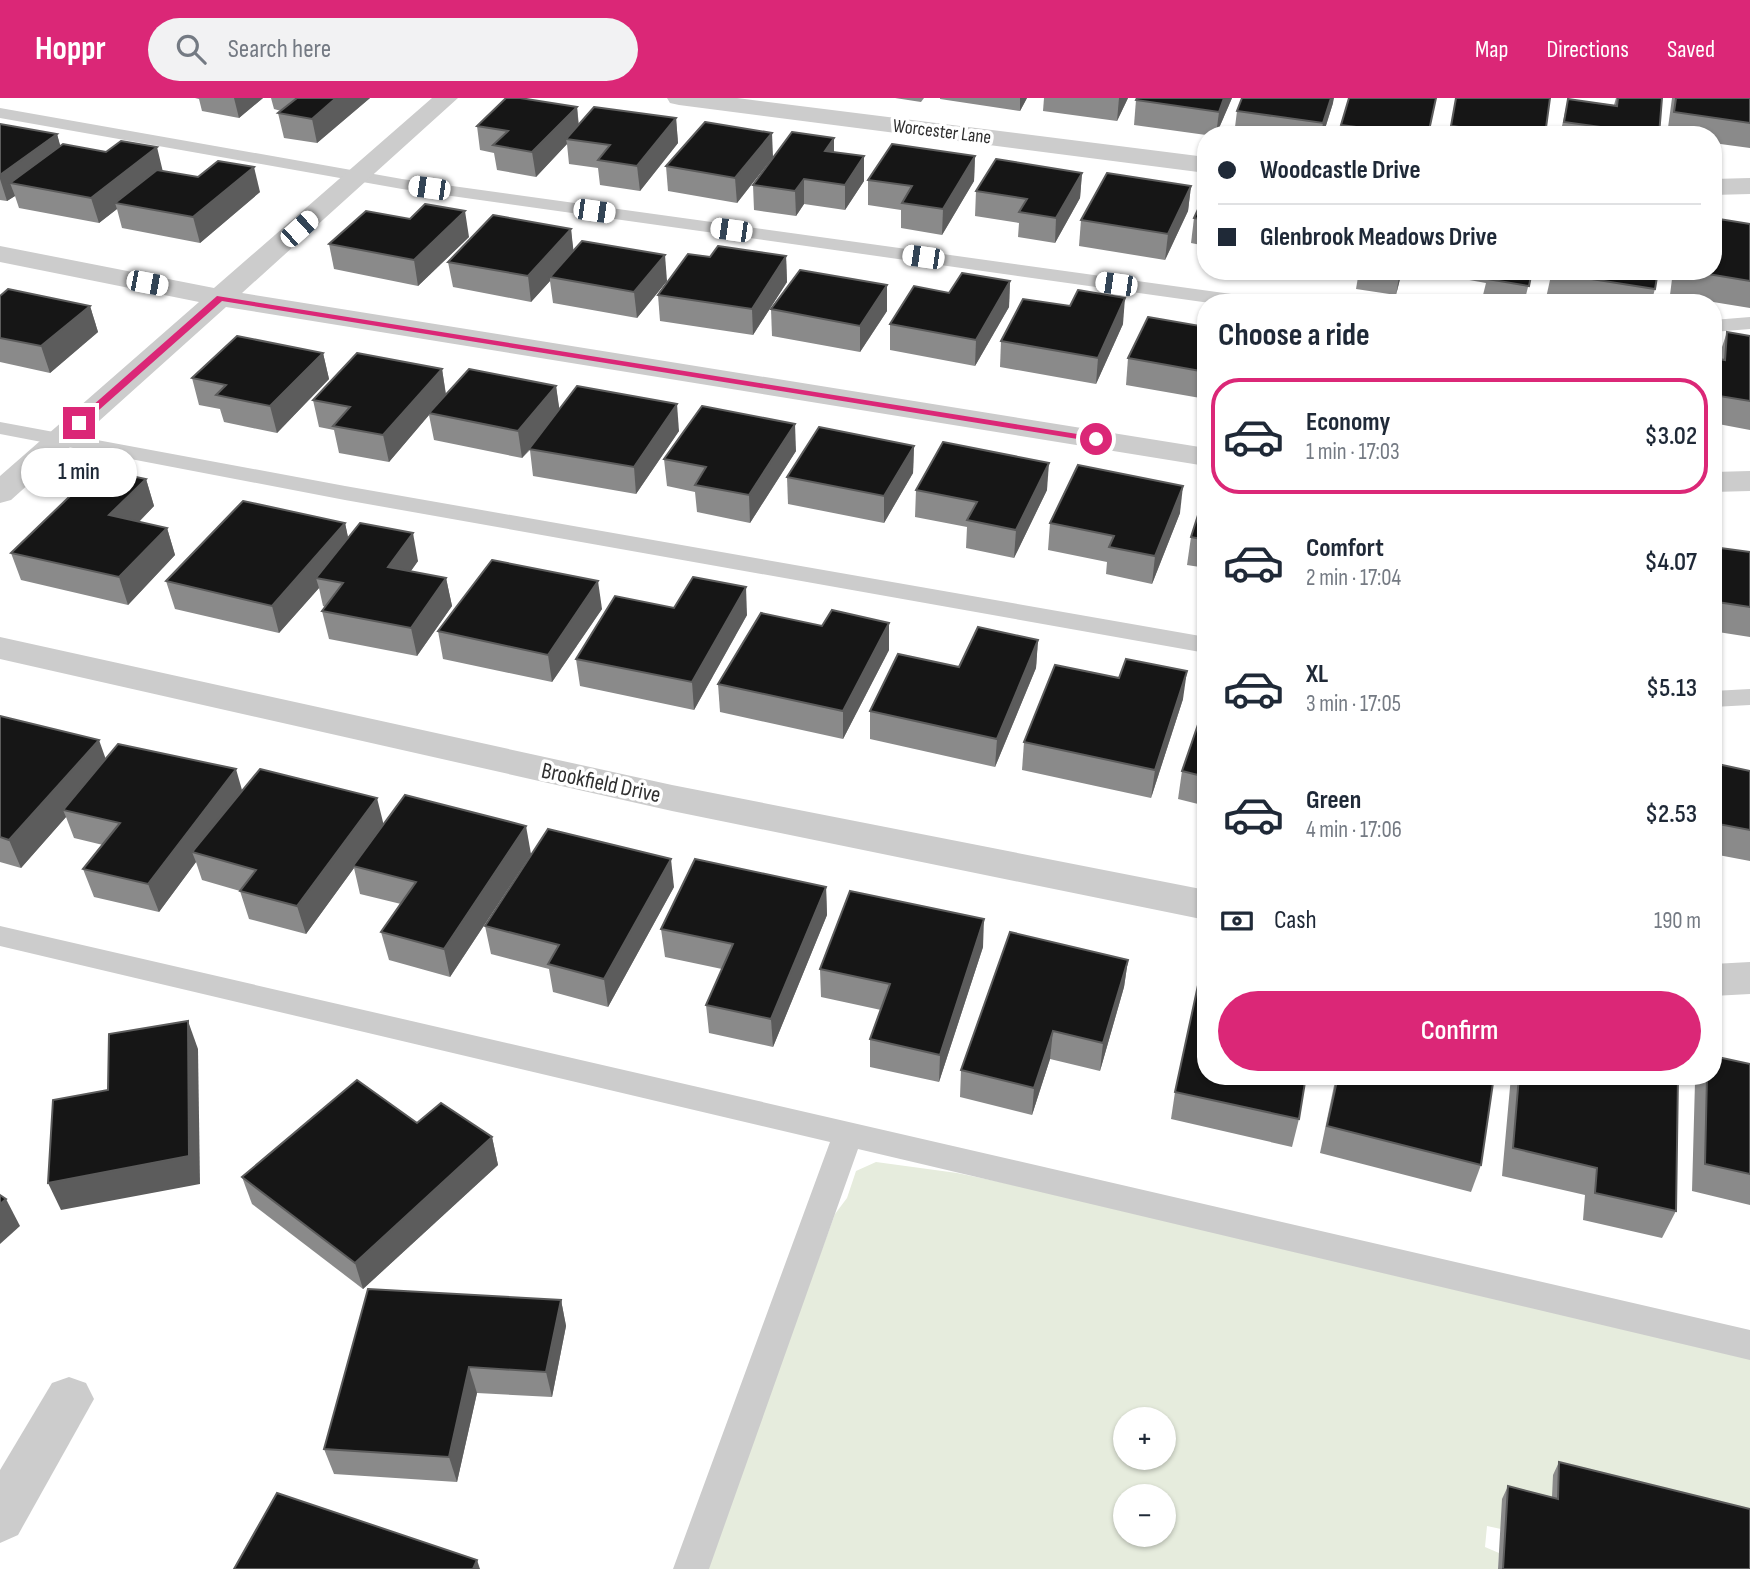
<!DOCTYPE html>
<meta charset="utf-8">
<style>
:root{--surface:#fff;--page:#f2f2f3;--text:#1f2937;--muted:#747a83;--line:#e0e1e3;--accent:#db2777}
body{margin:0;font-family:"Sofia Sans Condensed",sans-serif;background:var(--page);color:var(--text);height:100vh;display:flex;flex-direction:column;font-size:26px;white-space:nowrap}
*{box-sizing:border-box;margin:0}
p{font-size:23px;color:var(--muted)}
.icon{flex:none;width:38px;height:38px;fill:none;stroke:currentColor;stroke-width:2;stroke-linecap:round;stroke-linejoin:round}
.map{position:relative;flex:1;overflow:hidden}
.drawer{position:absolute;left:1197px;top:196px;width:525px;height:791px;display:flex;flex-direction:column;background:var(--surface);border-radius:28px;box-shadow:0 2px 5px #0004}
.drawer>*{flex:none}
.hud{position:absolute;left:1197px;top:28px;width:525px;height:154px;border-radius:28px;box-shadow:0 2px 5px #0004;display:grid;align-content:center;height:154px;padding:0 21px;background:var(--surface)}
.controls{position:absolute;left:1113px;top:1309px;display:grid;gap:14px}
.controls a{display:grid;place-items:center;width:63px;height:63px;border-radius:50%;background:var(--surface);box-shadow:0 2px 5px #0004;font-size:35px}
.end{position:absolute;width:32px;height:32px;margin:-16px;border:9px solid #db2777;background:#fff;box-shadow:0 0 0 4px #fff}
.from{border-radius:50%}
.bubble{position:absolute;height:49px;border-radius:24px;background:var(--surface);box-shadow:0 2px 5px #0004;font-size:23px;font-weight:600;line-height:49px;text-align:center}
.car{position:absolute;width:21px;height:42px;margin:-21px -10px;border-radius:9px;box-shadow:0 0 5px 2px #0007;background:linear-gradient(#fff 24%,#345 0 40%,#fff 0 76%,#345 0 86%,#fff 0)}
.hud b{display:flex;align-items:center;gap:24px;height:66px;font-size:26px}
.hud b+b{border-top:2px solid var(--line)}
.hud i{width:18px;height:18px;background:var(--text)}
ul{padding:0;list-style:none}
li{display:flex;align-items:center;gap:21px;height:116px;margin:0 14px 10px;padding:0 7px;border:4px solid transparent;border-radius:28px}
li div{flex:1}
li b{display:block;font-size:26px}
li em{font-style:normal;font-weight:600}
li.active{border-color:var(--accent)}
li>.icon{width:63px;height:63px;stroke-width:1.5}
h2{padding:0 21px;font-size:32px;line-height:84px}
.pay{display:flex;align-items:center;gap:18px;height:77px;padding:0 21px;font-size:26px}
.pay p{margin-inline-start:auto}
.button{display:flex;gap:14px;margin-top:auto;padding:14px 21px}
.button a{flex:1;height:80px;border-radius:42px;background:var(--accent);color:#fff;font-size:28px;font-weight:600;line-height:80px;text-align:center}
header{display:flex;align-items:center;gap:42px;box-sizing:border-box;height:98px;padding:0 35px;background:var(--accent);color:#fff}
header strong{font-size:33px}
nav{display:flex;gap:38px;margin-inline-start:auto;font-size:24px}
.search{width:490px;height:63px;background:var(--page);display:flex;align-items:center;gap:18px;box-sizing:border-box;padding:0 24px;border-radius:38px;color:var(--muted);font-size:26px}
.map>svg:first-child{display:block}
</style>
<header>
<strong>Hoppr</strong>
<div class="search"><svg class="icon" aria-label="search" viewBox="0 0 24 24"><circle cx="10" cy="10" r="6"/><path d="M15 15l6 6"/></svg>Search here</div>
<nav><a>Map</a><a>Directions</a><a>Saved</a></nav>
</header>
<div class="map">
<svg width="1750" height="1471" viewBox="0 0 1750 1471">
<rect width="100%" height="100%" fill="#fff"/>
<path fill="#e6ecdd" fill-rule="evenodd" d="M876,1064L957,1075L1033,1091L1750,1260V1426L1552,1413L1501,1431L1487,1428L1485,1449L1499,1455L1498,1471H704L835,1116L847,1100L856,1073ZM1125,1321H1164V1360H1125ZM1125,1398H1164V1437H1125Z"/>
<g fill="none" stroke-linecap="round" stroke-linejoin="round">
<g fill="#ccc" fill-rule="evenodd">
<polygon points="0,10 402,81 1253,199 1262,205 1210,205 402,91 0,20"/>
<polygon points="1750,219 1750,231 1713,234 1713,222"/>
<polygon points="0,324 345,388 1206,539 1206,555 345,402 0,336"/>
<polygon points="1750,591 1750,607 1713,609 1713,593"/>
<polygon points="0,828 1750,1232 1750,1262 858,1051 709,1471 673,1471 830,1044 0,848"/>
</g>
<g fill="#ccc" fill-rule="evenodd">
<polygon points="432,0 458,0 242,195 1206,350 1206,368 226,209 11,402 0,405 0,378 199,204 0,164 0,148 214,190"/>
<polygon points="667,0 737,0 1206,59 1206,75 679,7 670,5"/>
<polygon points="1750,80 1750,96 1713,97 1713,81"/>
<polygon points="1750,373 1750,393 1713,394 1713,374"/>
<polygon points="0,539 672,687 1206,792 1206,822 672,713 0,561"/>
<polygon points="1750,864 1750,896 1713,898 1713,866"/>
<polygon points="69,1279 86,1285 94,1301 18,1437 0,1445 0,1372 52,1285"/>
</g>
</g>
<g fill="#8a8a8a">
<polygon points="195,0 263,0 239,20 202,13 199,1"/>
<polygon points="271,0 370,0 317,45 284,40 278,15 281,13 274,11"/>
<polygon points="895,0 924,0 921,4"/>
<polygon points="940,0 1027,0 1020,13 940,1"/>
<polygon points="1044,0 1128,0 1117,23 1043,13"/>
<polygon points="1232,0 1216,37 1206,37 1134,27 1136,2"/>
<polygon points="1456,0 1545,37 1449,37"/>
<polygon points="1616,0 1662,0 1659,37 1560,37 1568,1 1614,7"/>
<polygon points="1672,0 1750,0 1750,50 1713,45 1713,37 1667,37"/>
<polygon points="1333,5 1323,37 1234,37 1237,13"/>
<polygon points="577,9 579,27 676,20 678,45 640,93 600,87 598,70 569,66 567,46 536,79 497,72 494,55 480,52 477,28"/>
<polygon points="0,26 57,36 60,48 163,73 260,94 200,145 122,130 117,111 99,125 19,110 15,98 7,103 0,102"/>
<polygon points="1341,27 1428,37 1339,37"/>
<polygon points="834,54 864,83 845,112 804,106 796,118 754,112 753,87"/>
<polygon points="975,58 974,83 942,137 901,130 901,112 868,107 868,82"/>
<polygon points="773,59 737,105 668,93 666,68"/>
<polygon points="1082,75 1080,100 1055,145 1018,139 1019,125 975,118 976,93"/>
<polygon points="1191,88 1188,113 1165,162 1079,148 1081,122"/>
<polygon points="1206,94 1206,148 1191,145 1194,120"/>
<polygon points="1750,126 1750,210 1670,197 1673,173 1713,173"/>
<polygon points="571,131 573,153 667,183 637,220 553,205 550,183 531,204 453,189 448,164"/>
<polygon points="469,139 418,188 334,171 329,146"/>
<polygon points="786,158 787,184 753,237 660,223 658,197 710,159"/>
<polygon points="1359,173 1402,173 1396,197 1356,191"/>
<polygon points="1430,173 1532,173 1524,205 1481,205 1486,185 1430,175"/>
<polygon points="1552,173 1658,173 1655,191 1651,205 1572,205 1546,200"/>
<polygon points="1010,183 1009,209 975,268 890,252 890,226 949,195"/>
<polygon points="0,198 90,208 98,234 50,275 0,264"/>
<polygon points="771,211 887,213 860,254 772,238"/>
<polygon points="1123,226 1096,286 1000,269 1001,243"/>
<polygon points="1206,229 1206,301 1126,287 1128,260"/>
<polygon points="1727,234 1750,238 1750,332 1713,325 1713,260 1718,261"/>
<polygon points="323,255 329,281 277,335 224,324 220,311 199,307 192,280"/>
<polygon points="442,271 446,296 556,288 559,311 679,333 636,396 533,378 530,352 522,360 434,342 429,317 389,364 339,355 334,332 319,329 313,302"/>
<polygon points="914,348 913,375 884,425 788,406 787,379"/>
<polygon points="796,353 750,425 697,414 695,394 667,388 664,361"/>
<polygon points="146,381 154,408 139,424 167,430 175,457 128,507 21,482 11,455"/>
<polygon points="916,392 1047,392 1014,460 966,450 967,429 915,419"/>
<polygon points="1206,392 1206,470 1187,467 1191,439"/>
<polygon points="1180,415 1152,486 1106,476 1107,464 1048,452 1050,425"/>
<polygon points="345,425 348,440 418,463 410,474 446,480 452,508 417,558 329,541 322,513 325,509 323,508 319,490 279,535 175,511 166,483"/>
<polygon points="1713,449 1750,454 1750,539 1718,534 1713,546"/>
<polygon points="674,510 747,517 694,612 580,588 576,561"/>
<polygon points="602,511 552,584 443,561 438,533"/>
<polygon points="1038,542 1036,570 995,669 870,641 870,613 959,569"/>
<polygon points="889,552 843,641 720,614 718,586"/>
<polygon points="1119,580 1183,601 1151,700 1022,672 1024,644"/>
<polygon points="1206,612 1206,708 1178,701 1182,673"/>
<polygon points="0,618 106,661 384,726 531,756 450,879 389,862 381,834 401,806 360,796 354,770 306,836 249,821 240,793 202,782 196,764 159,814 94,799 83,771 103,747 74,740 66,719 21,770 0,764"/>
<polygon points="1750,661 1750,763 1713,756 1713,665 1750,673"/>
<polygon points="674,789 608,909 553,894 549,871 491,856 485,828"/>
<polygon points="826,789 827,817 773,949 709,935 706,907 722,871 665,859 661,831"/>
<polygon points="983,849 939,984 870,969 870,941 881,912 821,899 820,871"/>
<polygon points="1128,862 1124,889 1100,973 1050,961 1032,1017 960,999 961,972"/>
<polygon points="1750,966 1750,1107 1692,1093 1695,984 1697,978 1713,978"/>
<polygon points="1336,978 1494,978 1481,1067 1471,1094 1320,1055"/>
<polygon points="1511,978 1678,978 1676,1113 1662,1140 1583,1122 1585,1097 1502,1078"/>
<polygon points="1175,994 1299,1021 1292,1049 1171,1021"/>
<polygon points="417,1025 492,1039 498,1067 363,1191 252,1106 242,1079"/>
<polygon points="561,1202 566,1228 552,1299 477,1295 457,1384 334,1376 324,1351"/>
<polygon points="1559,1364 1750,1471 1498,1471 1502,1401 1508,1388 1552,1399 1553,1377"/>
</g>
<g fill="#5c5c5c">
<polygon points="234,0 263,0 239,20"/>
<polygon points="336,0 370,0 317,45 312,21"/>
<polygon points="1020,0 1027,0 1020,13"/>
<polygon points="1119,0 1128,0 1117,23"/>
<polygon points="1224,0 1232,0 1216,37 1219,14"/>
<polygon points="1331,0 1334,0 1333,5 1323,37 1321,37 1323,25"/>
<polygon points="577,9 579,34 566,41 567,46 536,79 532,54"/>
<polygon points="676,20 678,45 640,93 637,68"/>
<polygon points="772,35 773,59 737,105 735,80"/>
<polygon points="57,36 64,61 10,85 15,98 7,103 0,81 0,77"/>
<polygon points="834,40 834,65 825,53"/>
<polygon points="157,49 163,74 115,105 117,111 99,125 91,100"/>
<polygon points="864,58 864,83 845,112 845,87"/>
<polygon points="975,58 974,83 942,137 943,111"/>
<polygon points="254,69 260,94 200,145 193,119"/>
<polygon points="1082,75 1080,100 1055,145 1056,120"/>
<polygon points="804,81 804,106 796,118 795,93"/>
<polygon points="1191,88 1188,113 1165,162 1168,136"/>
<polygon points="465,113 469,139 418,188 414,162"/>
<polygon points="571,131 574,157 550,179 550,183 531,204 528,178"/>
<polygon points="665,157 667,183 637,220 634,194"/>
<polygon points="786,158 787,184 753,237 752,211"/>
<polygon points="1400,173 1402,173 1396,197"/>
<polygon points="1010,183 1009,209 975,268 976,242"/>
<polygon points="887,187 887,213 860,254 860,228"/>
<polygon points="1125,200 1123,226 1096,286 1098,260"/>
<polygon points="90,208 98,234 50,275 41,248"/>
<polygon points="323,255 329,281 277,335 270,308"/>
<polygon points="442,271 446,298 429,315 429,317 389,364 383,337"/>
<polygon points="556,288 560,315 522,360 518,333"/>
<polygon points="677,306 679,333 636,396 634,369"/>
<polygon points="795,326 796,353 750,425 749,397"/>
<polygon points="914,348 913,375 884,425 884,398"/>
<polygon points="1049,365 1047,392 1014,460 1016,432"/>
<polygon points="146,381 154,408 118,445 109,417"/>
<polygon points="1183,388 1180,415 1152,486 1155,458"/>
<polygon points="345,425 351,453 316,480 319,490 279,535 272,508"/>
<polygon points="167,430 175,457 128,507 119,479"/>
<polygon points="413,435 418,463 394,497 388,469"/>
<polygon points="446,480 452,508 417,558 411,530"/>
<polygon points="598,483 602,511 552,584 548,557"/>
<polygon points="746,489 747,517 694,612 692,584"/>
<polygon points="889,525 889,552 843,641 843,613"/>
<polygon points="1038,542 1036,570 995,669 997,641"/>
<polygon points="1187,573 1183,601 1151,700 1155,672"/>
<polygon points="99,642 109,670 63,712 66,719 21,770 9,742"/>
<polygon points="236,671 244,699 192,754 196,764 159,814 148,786"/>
<polygon points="377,700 384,728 353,768 354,770 306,836 297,808"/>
<polygon points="526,728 531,756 450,879 444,851"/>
<polygon points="671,761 674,789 608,909 604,881"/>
<polygon points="826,789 827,817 773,949 771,921"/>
<polygon points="984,821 983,849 939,984 940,957"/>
<polygon points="1128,862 1124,889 1100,973 1103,945"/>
<polygon points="188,923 198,951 200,1086 61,1112 48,1085"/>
<polygon points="1053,933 1050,961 1032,1017 1034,990"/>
<polygon points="492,1039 498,1067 363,1191 355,1165"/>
<polygon points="6,1101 20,1128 0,1146 0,1106"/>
<polygon points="561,1202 566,1228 552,1299 546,1274"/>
<polygon points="469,1269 477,1295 457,1384 449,1359"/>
<polygon points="477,1462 480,1471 473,1471"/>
</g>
<g fill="#161616" stroke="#5c5c5c" stroke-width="2">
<polygon points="297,0 336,0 312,21 278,15"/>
<polygon points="506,0 520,0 577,9 532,54 493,47 508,33 477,28"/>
<polygon points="1137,0 1224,0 1219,14 1136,2"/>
<polygon points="1242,0 1331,0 1323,25 1237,13"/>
<polygon points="1349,0 1436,0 1428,37 1418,37 1341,27"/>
<polygon points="1456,0 1550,0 1545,37 1522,37 1451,28"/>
<polygon points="1618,0 1662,0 1659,37 1564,24 1568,1 1617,8"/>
<polygon points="1676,0 1750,0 1750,25 1674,14"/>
<polygon points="594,9 676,20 637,68 598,62 610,47 566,41"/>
<polygon points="705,24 772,35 735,80 666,68"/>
<polygon points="0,26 57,36 0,77"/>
<polygon points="792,34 834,40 825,53 864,58 845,87 804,81 795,93 753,87"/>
<polygon points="121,43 157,49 91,100 10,85 63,46 106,54"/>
<polygon points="892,46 975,58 943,111 902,105 912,88 868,82"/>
<polygon points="996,61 1082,75 1056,120 1019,114 1027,101 976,93"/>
<polygon points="218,63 254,69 193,119 115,105 157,72 198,79"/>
<polygon points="1107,75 1191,88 1168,136 1081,122"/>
<polygon points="1206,94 1206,122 1194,120"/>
<polygon points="425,106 465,113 414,162 329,146 366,113 410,121"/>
<polygon points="493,117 571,131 528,178 448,164"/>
<polygon points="1713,120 1750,126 1750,183 1690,173 1713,173"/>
<polygon points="582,143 665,157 634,194 550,179"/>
<polygon points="718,148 786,158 752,211 658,197 688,156 710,159"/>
<polygon points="800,172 887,187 860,228 771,211"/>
<polygon points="1489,173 1532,173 1529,188 1487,181"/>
<polygon points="1553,173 1658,173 1655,191 1553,175"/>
<polygon points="962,175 1010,183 976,242 890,226 914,188 949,195"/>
<polygon points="8,191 90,208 41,248 0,240 0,198"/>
<polygon points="1078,192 1125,200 1098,260 1001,243 1023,201 1070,208"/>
<polygon points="1148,219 1206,229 1206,274 1128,260"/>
<polygon points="1727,234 1750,238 1750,303 1713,297 1713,260 1725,262"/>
<polygon points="237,238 323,255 270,308 216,297 226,287 192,280"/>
<polygon points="357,255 442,271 383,337 333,328 350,309 313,302"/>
<polygon points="469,271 556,288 518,333 429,315"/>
<polygon points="577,288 677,306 634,369 529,351"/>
<polygon points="702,308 795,326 749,397 695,387 706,369 664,361"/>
<polygon points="819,329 914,348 884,398 787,379"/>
<polygon points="943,344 1049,365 1016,432 967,422 977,404 916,392"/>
<polygon points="1078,367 1183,388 1155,458 1109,449 1114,438 1050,425"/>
<polygon points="98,371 146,381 109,417 167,430 119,479 11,455"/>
<polygon points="1206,392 1206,442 1191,439"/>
<polygon points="243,403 345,425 272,508 166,483"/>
<polygon points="360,425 413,435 388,469 446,480 411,530 322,513 343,485 316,480"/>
<polygon points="1713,449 1750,454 1750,509 1717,504 1719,531 1713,530"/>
<polygon points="492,462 598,483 548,557 438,533"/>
<polygon points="693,479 746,489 692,584 576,561 615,498 674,510"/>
<polygon points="832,512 889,525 843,613 718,586 761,515 822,528"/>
<polygon points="978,529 1038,542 997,641 870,613 898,556 959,569"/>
<polygon points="1126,561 1187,573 1155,672 1024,644 1055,567 1119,580"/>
<polygon points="1203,612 1206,612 1206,679 1182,673"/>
<polygon points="0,618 99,642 9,742 0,739"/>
<polygon points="118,646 236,671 148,786 83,771 120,725 63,712"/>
<polygon points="1713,665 1750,673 1750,732 1713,725"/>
<polygon points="260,671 377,700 297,808 240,793 256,772 192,754"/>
<polygon points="405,697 526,728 444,851 381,834 416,784 353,768"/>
<polygon points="548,731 671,761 604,881 548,866 559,847 485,828"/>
<polygon points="695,761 826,789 771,921 706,907 733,846 661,831"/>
<polygon points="850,793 984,821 940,957 870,941 890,886 820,871"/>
<polygon points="1010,834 1128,862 1103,945 1053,933 1034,990 961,972"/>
<polygon points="1203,864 1206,865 1206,978 1306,978 1299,1021 1175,994"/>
<polygon points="188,923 189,1058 48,1085 53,1002 108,992 109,936"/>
<polygon points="1713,958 1750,966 1750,1076 1705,1066 1707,978 1713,978"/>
<polygon points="1338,978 1494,978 1481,1067 1327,1028"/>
<polygon points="1519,978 1678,978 1676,1113 1595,1095 1597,1070 1513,1050"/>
<polygon points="357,982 417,1025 441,1005 492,1039 355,1165 242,1079"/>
<polygon points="0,1097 6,1101 0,1106"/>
<polygon points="368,1191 561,1202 546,1274 469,1269 449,1359 324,1351"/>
<polygon points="1559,1364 1750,1411 1750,1471 1503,1471 1508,1388 1558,1401"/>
<polygon points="277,1395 477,1462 473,1471 234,1471"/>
</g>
<polygon fill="#db2777" points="217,198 1096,339 1101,341 1096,344 222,203 82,327 75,327 75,323"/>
<g text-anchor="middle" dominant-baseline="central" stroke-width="7" stroke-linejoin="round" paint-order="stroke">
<g font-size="19" fill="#2f2f2f" stroke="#fff">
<text transform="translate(942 34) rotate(7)">Worcester Lane</text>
</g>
<g font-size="23" fill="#2f2f2f" stroke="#fff">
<text transform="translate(601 685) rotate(12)">Brookfield Drive</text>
</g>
</g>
</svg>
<div class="controls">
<a>+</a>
<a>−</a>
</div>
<i class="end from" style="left:1096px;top:341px"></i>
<i class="end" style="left:79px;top:325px"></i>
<div class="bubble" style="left:21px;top:350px;width:116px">1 min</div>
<i class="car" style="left:429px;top:90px;rotate:278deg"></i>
<i class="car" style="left:594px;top:113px;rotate:98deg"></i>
<i class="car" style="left:299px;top:131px;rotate:48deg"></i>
<i class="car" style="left:731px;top:132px;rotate:278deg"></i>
<i class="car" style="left:923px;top:159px;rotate:278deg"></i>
<i class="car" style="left:147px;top:185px;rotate:101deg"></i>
<i class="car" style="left:1116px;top:186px;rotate:278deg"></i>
<div class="hud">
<b><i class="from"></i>Woodcastle Drive</b>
<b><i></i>Glenbrook Meadows Drive</b>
</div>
<section class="drawer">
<h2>Choose a ride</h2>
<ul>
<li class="active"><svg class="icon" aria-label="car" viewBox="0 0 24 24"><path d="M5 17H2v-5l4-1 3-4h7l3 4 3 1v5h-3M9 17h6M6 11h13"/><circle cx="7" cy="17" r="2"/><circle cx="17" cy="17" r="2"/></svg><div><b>Economy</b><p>1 min · 17:03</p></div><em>$3.02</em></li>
<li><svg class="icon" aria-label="car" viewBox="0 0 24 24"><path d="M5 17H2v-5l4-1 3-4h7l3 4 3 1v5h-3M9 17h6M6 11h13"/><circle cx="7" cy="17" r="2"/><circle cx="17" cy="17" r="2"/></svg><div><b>Comfort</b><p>2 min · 17:04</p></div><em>$4.07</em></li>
<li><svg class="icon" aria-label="car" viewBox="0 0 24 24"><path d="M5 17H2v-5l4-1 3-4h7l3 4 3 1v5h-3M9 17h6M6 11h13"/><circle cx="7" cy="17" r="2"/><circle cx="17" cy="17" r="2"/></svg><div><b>XL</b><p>3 min · 17:05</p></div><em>$5.13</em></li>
<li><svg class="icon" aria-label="car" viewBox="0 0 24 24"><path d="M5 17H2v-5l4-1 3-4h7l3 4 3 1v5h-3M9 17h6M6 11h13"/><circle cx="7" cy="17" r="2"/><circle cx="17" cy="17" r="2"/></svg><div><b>Green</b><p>4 min · 17:06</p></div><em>$2.53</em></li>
</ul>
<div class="pay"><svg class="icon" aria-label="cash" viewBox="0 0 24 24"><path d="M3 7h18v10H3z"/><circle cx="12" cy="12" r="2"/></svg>Cash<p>190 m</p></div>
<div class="button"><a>Confirm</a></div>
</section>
</div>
